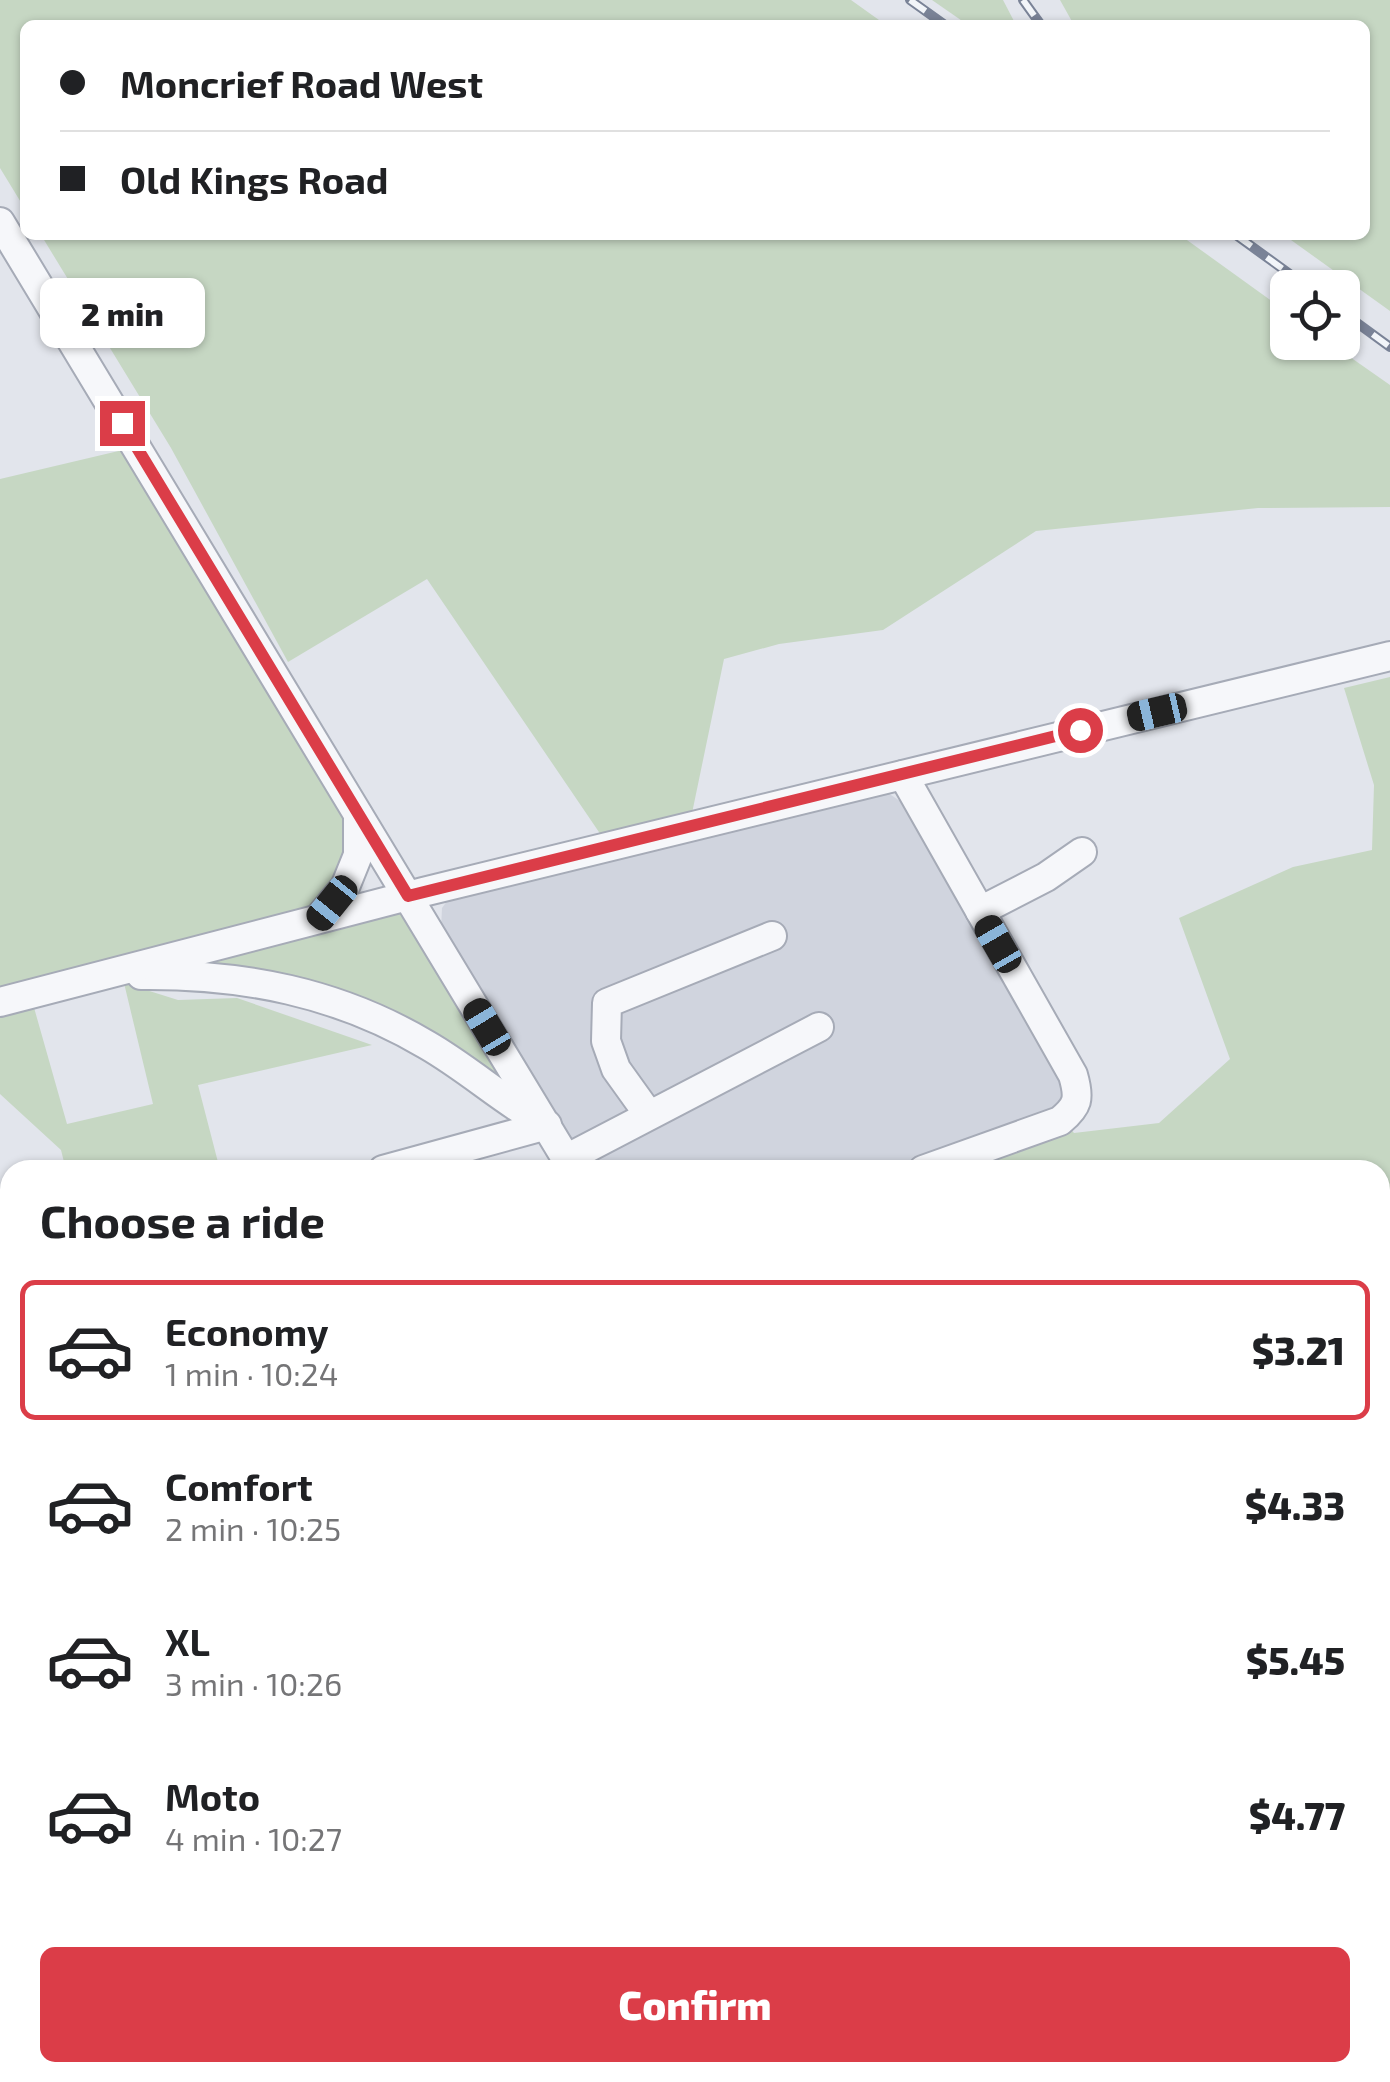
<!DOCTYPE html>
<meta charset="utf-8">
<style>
:root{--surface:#fff;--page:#f6f6f6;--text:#202124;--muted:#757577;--line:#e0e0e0;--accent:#db3d48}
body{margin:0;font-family:"Exo 2",sans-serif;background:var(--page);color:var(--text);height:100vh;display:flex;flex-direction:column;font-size:38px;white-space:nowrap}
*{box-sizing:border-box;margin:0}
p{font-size:32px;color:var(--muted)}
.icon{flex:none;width:55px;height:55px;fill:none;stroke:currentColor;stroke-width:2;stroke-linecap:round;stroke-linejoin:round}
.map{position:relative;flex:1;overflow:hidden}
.side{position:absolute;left:0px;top:1160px;width:1390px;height:922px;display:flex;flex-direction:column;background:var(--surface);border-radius:30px 30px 0 0;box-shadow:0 2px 8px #0004}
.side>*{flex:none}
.guide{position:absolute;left:20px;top:20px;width:1350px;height:220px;border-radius:15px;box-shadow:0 2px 8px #0004;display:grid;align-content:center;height:220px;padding:0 40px;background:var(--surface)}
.fabs{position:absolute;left:1270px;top:270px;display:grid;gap:20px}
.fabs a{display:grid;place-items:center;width:90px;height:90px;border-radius:15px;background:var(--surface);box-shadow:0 2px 8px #0004;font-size:50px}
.end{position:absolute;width:45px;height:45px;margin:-22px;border:12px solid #db3d48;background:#fff;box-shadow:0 0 0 5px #fff}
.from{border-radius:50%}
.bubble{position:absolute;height:70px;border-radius:15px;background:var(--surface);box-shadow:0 2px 8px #0004;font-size:32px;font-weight:800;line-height:70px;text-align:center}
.car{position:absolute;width:30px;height:60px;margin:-30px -15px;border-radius:12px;box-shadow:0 0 8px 2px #0007;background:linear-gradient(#222 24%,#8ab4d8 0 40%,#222 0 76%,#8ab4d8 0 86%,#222 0)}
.guide b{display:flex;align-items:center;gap:35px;height:95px;font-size:38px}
.guide b+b{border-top:2px solid var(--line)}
.guide i{width:25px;height:25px;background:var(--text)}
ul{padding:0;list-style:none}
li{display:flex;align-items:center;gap:30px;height:140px;margin:0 20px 15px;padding:0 20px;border:5px solid transparent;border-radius:15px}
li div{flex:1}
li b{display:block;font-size:38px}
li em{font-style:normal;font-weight:800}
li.active{border-color:var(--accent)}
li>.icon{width:90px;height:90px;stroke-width:1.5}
h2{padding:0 40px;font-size:45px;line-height:120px}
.action{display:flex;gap:20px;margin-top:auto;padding:20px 40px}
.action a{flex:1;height:115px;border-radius:15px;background:var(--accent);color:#fff;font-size:40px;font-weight:800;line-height:115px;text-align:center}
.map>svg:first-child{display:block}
</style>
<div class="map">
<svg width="1390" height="2082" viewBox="0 0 1390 2082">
<rect width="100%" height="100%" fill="#e2e5ec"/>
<g fill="#d0d4de">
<polygon points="872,790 888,793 909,807 1065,1079 1065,1100 1046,1119 900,1170 586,1170 441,930 442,908 453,893"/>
<polygon points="1390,1462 1390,2082 1176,2082 1170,2073 1380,2072 1380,1463"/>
</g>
<g fill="#c6d7c3">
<polygon points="0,0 851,0 886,25 25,25 25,209 0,168"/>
<polygon points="932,0 1003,0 1016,25 968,25"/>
<polygon points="1060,0 1390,0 1390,311 1284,235 1365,235 1365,25 1074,25"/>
<polygon points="41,235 1180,235 1287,312 1288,342 1330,343 1390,385 1390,507 1258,508 1036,531 883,630 779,644 724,659 691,818 603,838 427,579 288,662 171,448"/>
<path d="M127,449L345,814C349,843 347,876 323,898C315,904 304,909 295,915L0,993V479Z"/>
<polygon points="1390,677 1390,1462 1380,1462 1380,1170 944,1170 1068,1126 1074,1133 1159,1123 1230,1059 1179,918 1293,867 1372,850 1374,785 1344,688"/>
<polygon points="386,911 401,913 414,923 514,1092 426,1035 177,968"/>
<polygon points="124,983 178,1000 237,998 372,1045 198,1085 220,1170 135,1170 134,1166 66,1170 61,1150 0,1094 0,1013 33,1004 67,1124 153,1104"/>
<polygon points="10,1720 10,1872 0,1874 0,1722"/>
</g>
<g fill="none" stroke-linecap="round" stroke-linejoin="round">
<defs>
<g id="minor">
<polyline points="0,222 573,1170"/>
<path d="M903,775L1073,1075C1080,1099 1078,1106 1060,1121L923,1170"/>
<polyline points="980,911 1046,877 1082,852"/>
<polyline points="319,918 345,887 358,855 358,815"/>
<path d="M141,975C243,974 338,992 427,1045C467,1068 501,1099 541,1122"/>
<polyline points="0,1002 423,892 1390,656"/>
<polyline points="649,1115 616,1069 606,1041 607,1003 772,936"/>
<polyline points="566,1159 819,1027"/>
<polyline points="383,1170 547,1125"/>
<polyline points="0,1270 10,1267"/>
<polyline points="0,1398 10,1441"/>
<polyline points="1380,1608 1390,1604"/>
<polyline points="1380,1910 1390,1922"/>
<polyline points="0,1982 10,1979"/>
<polyline points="1380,2021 1390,2019"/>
<polyline points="157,2072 160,2082"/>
<polyline points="1116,2072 1122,2082"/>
<polyline points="514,2082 551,2072"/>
</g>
</defs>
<use href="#minor" stroke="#a6abb7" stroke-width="32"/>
<use href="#minor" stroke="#f6f7fa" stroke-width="28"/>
<defs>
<g id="rail">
<polyline points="910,0 945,25"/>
<polyline points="1023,0 1041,25"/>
<polyline points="1236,235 1309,288"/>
<polyline points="1342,312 1390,347"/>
</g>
</defs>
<use href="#rail" stroke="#7a8397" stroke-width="10"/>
<use href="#rail" stroke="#f2f5f9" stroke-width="6" stroke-dasharray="19" stroke-linecap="butt"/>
</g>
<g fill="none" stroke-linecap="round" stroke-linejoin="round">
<polyline stroke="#db3d48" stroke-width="12" points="122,423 408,896 1080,730"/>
</g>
</svg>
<div class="fabs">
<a><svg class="icon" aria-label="locate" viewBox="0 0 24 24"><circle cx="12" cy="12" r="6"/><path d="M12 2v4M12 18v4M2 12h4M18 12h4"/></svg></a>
</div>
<i class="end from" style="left:1080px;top:730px"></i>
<i class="end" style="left:122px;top:423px"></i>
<div class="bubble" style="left:40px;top:278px;width:165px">2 min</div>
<i class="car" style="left:1157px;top:712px;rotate:257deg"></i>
<i class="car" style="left:332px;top:903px;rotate:219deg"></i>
<i class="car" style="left:998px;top:944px;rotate:330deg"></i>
<i class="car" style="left:487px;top:1027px;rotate:329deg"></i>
<div class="guide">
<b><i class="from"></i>Moncrief Road West</b>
<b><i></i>Old Kings Road</b>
</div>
<section class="side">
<h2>Choose a ride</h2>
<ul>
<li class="active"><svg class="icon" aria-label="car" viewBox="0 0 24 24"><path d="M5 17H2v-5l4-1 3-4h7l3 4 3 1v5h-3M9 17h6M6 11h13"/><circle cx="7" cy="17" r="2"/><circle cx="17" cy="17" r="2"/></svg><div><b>Economy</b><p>1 min · 10:24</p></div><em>$3.21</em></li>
<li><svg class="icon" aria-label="car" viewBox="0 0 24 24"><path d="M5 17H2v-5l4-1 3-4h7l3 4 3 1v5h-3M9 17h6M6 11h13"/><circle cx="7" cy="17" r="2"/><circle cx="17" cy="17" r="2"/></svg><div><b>Comfort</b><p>2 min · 10:25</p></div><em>$4.33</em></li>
<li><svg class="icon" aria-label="car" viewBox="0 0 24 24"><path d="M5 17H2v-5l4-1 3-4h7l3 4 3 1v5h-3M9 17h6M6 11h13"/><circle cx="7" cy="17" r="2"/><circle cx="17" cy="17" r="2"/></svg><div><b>XL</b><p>3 min · 10:26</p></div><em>$5.45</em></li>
<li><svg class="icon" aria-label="car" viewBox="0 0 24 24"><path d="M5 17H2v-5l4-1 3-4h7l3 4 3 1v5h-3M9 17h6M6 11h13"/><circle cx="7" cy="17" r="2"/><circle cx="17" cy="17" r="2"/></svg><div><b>Moto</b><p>4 min · 10:27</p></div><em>$4.77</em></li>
</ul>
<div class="action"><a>Confirm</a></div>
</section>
</div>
